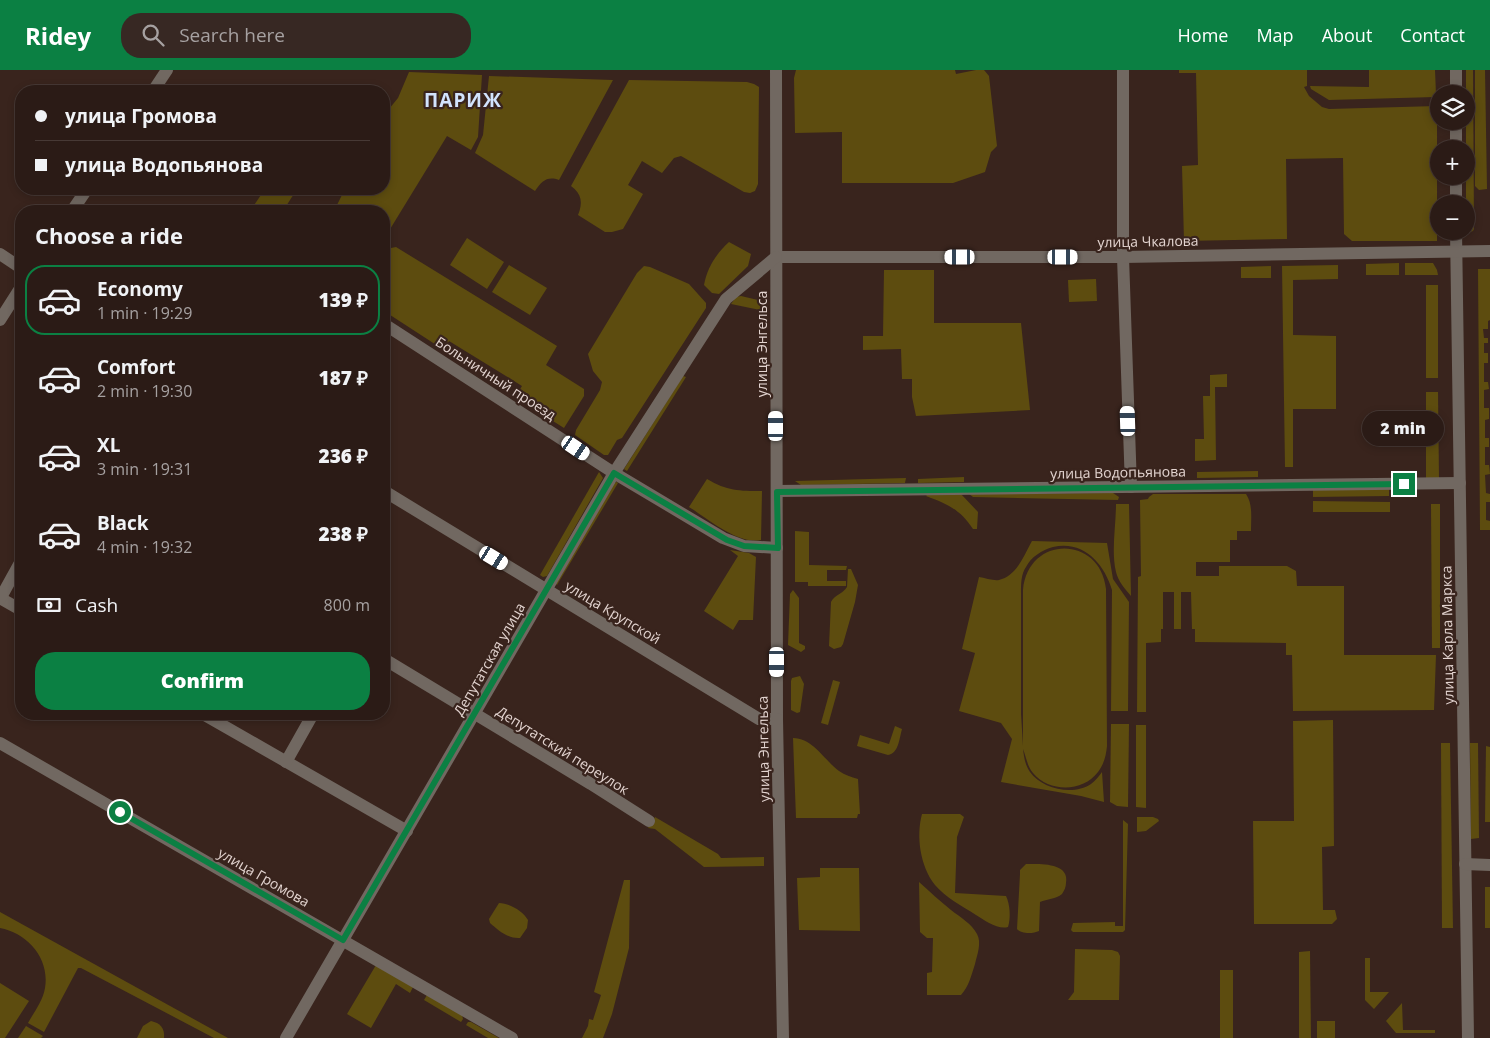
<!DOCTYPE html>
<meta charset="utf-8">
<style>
:root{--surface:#2b1b16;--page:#372823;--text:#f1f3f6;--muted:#a6a1a1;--line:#473935;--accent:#0b8043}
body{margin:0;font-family:"Open Sans",sans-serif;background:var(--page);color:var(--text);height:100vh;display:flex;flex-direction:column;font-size:19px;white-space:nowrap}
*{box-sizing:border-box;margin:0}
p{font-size:16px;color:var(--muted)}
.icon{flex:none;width:28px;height:28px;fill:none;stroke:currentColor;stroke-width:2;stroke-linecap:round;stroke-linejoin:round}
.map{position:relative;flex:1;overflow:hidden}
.sheet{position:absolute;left:15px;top:135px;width:375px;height:515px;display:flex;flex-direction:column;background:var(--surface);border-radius:20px;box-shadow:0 2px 8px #0003,0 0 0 1px var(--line)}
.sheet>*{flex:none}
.guide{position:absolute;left:15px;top:15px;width:375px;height:110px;border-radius:20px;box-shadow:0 2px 8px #0003,0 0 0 1px var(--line);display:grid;align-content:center;height:110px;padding:0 20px;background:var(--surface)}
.fabs{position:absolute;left:1430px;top:15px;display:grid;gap:10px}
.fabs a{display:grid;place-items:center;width:45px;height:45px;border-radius:50%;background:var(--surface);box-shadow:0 2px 8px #0003,0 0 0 1px var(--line);font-size:25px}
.end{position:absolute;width:22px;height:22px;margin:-11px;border:6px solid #0b8043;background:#fff;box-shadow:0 0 0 2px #fff}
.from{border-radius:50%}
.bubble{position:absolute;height:35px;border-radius:18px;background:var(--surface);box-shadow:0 2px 8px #0003,0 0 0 1px var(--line);font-size:16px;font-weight:800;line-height:35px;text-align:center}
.car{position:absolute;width:15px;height:30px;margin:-15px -8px;border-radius:6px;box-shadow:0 0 4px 1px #0007;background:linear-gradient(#fff 24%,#345 0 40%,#fff 0 76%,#345 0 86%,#fff 0)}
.guide b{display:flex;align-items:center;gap:18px;height:48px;font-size:19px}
.guide b+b{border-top:1px solid var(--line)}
.guide i{width:12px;height:12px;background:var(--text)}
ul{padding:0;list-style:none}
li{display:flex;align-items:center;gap:15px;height:70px;margin:0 10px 8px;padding:0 10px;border:2px solid transparent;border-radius:20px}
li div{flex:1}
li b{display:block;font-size:19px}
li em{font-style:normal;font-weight:800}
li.on{border-color:var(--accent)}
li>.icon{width:45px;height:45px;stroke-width:1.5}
h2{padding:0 20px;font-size:22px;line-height:60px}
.pay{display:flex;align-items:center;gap:12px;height:55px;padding:0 20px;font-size:19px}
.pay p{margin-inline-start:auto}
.primary-button{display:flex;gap:10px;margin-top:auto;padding:10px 20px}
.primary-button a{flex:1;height:58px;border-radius:20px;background:var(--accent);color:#fff;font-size:20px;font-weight:800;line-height:58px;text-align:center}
header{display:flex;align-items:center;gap:30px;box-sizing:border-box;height:70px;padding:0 25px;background:var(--accent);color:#fff}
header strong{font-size:24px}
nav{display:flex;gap:28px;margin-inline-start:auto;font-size:18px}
.search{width:350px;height:45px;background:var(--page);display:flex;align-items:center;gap:12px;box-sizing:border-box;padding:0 18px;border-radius:20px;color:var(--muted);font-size:19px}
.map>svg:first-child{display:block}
</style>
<header>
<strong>Ridey</strong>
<div class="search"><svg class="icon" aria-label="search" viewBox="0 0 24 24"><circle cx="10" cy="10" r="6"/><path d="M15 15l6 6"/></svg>Search here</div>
<nav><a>Home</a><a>Map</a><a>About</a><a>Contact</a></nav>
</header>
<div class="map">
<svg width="1490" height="968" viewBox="0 0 1490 968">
<rect width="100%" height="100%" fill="#39241d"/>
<g fill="#5d4c0f">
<polygon points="796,0 955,0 956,4 976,0 984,0 989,6 997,76 991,82 985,102 953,113 842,113 842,62 795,63 794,8"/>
<polygon points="1179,0 1307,0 1307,16 1304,17 1309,26 1322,37 1329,39 1437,36 1437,171 1352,171 1344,164 1343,88 1286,89 1287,169 1184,171 1182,96 1198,95 1196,3 1179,3"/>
<polygon points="1369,0 1435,0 1436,24 1435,27 1329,30 1311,19 1310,16 1369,17"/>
<polygon points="1466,0 1473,0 1474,159 1473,161 1468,163 1466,162"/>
<polygon points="1475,0 1485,0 1487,119 1479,120 1475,116"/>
<polygon points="409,2 482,5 478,67 471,80 447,66 384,169 384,141 334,141 344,121 341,119 384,119 384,38 389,39 398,28"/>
<path d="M489,6L613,10L559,110C547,106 542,111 535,121L475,83L483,65Z"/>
<path d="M629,10L747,12L754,14L759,17L758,114L755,121L750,123L744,122L681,86L674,88L662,103L642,91L628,115L643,124L623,159L612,162H605L578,145C583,133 582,124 571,116Z"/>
<polygon points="265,119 297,119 283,141 250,141"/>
<polygon points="467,168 504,192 487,219 450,195"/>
<path d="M729,172L751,184L748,196L719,224L712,223L704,215C707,198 716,184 729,172Z"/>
<polygon points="396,177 557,276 546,295 584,319 584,326 564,358 518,329 516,326 522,316 449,271 444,280 384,241 384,188 391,178"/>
<polygon points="1399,193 1399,205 1366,205 1366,194"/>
<polygon points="1405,193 1433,193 1437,200 1438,205 1405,205"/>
<polygon points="509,195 547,218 530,245 492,222"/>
<polygon points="1338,195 1338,209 1293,210 1293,265 1336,266 1336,339 1293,339 1293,397 1285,397 1282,196"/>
<polygon points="644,196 650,197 689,214 706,233 706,238 622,368 617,370 608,385 604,385 575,365 576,360 600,320 602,312 593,301 588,284 637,203"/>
<polygon points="1271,196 1271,208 1241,208 1241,197"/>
<polygon points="1478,199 1490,199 1490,250 1488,251 1488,259 1483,259 1484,268 1488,268 1488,273 1484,273 1484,283 1488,283 1488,293 1484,293 1484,312 1488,312 1489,319 1484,320 1484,338 1489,338 1489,349 1485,350 1485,368 1489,368 1489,377 1485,377 1485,395 1489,395 1490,404 1485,405 1486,423 1490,424 1490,432 1486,432 1486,450 1490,451 1490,460 1480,460"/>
<polygon points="884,200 934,200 934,253 1021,253 1030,340 916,346 912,327 912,309 902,309 901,279 863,280 863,266 883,266"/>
<polygon points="1096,209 1097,231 1069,232 1068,210"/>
<rect x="1426" y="215" width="12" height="93"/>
<polygon points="741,226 758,230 761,233 760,240 731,234 736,227"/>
<polygon points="1227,304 1227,317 1215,317 1216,390 1195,391 1195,369 1204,369 1203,326 1210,326 1210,305"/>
<polygon points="683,306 686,307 627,401 624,399"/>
<polygon points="1426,322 1438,322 1439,409 1426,409"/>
<polygon points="1258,401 1258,407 1197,408 1197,402"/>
<polygon points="599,402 603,408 547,506 543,507 540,505"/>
<polygon points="964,407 964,412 918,413 918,409"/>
<polygon points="906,408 905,413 801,415 795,411"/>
<path d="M707,409C727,421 739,421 762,421L761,470C738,475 707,448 689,437Z"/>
<polygon points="617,412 618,413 557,515 556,514 614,413"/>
<polygon points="1313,419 1389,419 1389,426 1313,427"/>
<polygon points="1113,423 1119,427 1118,430 973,427 969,424"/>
<path d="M928,424H961L978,442L977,459H973C960,439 947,434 926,426Z"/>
<path d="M1153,424H1246C1253,434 1251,448 1251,461H1237V470H1230V492H1196V506H1219V496H1287L1296,501L1297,516H1344V585H1436L1434,640L1293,641L1292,585H1286V573L1195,572V559H1192L1191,522H1181V559H1174V522H1163V559H1161V572L1146,573V642H1137L1138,507L1141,506L1140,430L1148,429L1149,427Z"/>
<polygon points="1313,431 1390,432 1390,442 1313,442"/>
<path d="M1116,434H1129L1131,526C1125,519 1118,511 1116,502C1111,481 1116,456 1116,434Z"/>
<polygon points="1431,434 1440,434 1440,578 1432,578"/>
<polygon points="795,461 809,462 809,495 847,496 846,500 827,500 827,511 846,511 846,516 808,516 808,512 795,512"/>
<path d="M1032,471L1107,473L1113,509L1129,532L1128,641H1111L1112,520C1104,493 1083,470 1053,477C1042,480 1031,487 1026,497C1021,504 1021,514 1021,523V644L1023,676V520C1028,465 1100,465 1106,519L1107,676C1106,686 1104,694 1098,702C1083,722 1050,723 1033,703C1027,696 1026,686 1023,679C1024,687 1025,695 1030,702C1042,719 1073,726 1091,714C1095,711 1099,706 1102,702L1104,732L1081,726L1001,712L1012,669L1001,653L959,641L975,583L962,579L979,507C985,508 994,511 999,510C1017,506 1024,485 1032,471Z"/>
<polygon points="730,480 749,483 756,487 753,550 739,550 733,560 704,541 738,486"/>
<path d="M848,499H851L858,515L855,532L843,574L841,577L834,579L829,576L831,532C834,525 843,524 847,517Z"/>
<polygon points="793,520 799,528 799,573 805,576 805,579 801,582 788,575 790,524"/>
<polygon points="800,606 804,614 800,642 797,643 791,640 791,611 792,608"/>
<polygon points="833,610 840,612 828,655 821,653"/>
<polygon points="1333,650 1334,776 1322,777 1323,840 1335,840 1337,849 1332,854 1254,854 1253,751 1294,751 1293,651"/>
<polygon points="1111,654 1129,654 1128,737 1117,736 1110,732"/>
<polygon points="1136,655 1146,655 1146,738 1136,737"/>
<path d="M895,656L902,659C899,669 899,683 888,685L857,676L860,665L889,674Z"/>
<path d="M793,668C813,668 824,690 839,701C845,705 851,707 858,709L860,744H858L857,748H796Z"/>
<polygon points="1441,673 1450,673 1453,858 1442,858"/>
<polygon points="1470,673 1478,673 1479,768 1471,769"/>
<polygon points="1486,676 1490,677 1490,752 1485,752"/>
<path d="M922,744H960L964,747L957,767L955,823L1006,826C1010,834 1011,848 1008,857C998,860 984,850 976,845C962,836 945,827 935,815C920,796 916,766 922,744Z"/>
<polygon points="655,747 718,784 721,788 764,787 764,796 704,797 655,759 648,758"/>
<polygon points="1137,747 1153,747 1158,749 1159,751 1146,761 1137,762"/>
<polygon points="1123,750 1128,754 1125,860 1123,862 1073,862 1071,860 1073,853 1115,852 1115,856 1123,856"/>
<path d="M1026,794C1039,794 1070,792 1066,813C1066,817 1064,821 1062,824C1056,829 1047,829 1040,832L1039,861C1033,864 1021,864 1017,859L1020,804V800Z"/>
<polygon points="820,798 859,798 860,861 799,860 797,808 820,807"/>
<polygon points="624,810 630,810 629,878 612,944 603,968 582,968 588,956 589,949 593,950 601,925 594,922"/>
<path d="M919,812C930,822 940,831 951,840C960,847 972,854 977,864C982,873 977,885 975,894C971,906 969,916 961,925H927V903L932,902L933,868H927L920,862Z"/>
<rect x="1485" y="817" width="5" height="41"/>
<path d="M499,833C509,833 523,841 528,850L527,858L520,868C508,869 498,860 490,853L489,849Z"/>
<path d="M0,842L228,968H214L81,898H78L44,962L28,953C34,942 43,931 45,918C50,888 27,863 0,858Z"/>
<polygon points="1075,879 1112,880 1118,882 1120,886 1119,930 1068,930 1074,922"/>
<polygon points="1310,881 1311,968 1299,968 1299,882"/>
<polygon points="1365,888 1370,888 1370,922 1389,922 1374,939 1365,930"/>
<polygon points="376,895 413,917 410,923 396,914 371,958 347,944"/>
<rect x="1220" y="900" width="13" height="68"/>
<polygon points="0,913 29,931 5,968 0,968"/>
<polygon points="427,925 462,945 463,949 461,952 424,930"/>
<polygon points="1402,933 1403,960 1435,960 1435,963 1396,963 1386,951"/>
<path d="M151,951C160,953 165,958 164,968H137L143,956Z"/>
<rect x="1317" y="951" width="18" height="17"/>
<polygon points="468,952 471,952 499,968 488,968 466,955"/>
<polygon points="26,956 43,966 41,968 18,968"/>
</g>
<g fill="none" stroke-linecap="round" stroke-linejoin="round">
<g stroke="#716861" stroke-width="12">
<polyline points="776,0 777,649 783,968"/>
<polyline points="1123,0 1123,187 1131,417"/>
<polyline points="1456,0 1456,24"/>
<polyline points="153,21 167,0"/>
<polyline points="1456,51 1456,79"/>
<polyline points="1456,106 1456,134"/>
<polyline points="72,141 87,119"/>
<polyline points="1456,161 1468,968"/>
<polyline points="0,184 21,198"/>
<polyline points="776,187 1123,187 1490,181"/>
<polyline points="0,250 21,217"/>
<polyline points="384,254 614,403 723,468 744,476 777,478"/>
<polyline points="384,421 759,649 777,649"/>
<polyline points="777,421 1460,413"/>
<polyline points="0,528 21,540"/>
<polyline points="0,529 21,491"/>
<polyline points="384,589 591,714 649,751"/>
<polyline points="203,644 407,761"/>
<polyline points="0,673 512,968"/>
<polyline points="286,692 313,644"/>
<polyline points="1465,794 1490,795"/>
<polyline points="286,968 614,403 726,229 776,187"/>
</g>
</g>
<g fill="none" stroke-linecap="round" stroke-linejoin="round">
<polyline stroke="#0b8043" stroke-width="6" points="120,742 343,870 614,403 727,470 744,476 778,478 777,422 1404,414"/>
</g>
<g text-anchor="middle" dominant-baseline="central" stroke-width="4.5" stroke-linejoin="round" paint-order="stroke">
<g font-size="14" fill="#e3d4d0" stroke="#39241d">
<text transform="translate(1148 171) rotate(-1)">улица Чкалова</text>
<text transform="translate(761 274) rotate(-90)">улица Энгельса</text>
<text transform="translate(496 308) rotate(33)">Больничный проезд</text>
<text transform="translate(1118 402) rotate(-1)">улица Водопьянова</text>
<text transform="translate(613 542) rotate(31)">улица Крупской</text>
<text transform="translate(1447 565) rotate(-91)">улица Карла Маркса</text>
<text transform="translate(489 589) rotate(-60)">Депутатская улица</text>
<text transform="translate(763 679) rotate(-91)">улица Энгельса</text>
<text transform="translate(563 680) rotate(32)">Депутатский переулок</text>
<text transform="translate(264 807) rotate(30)">улица Громова</text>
</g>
<g font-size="19" font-weight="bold" letter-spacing="1" fill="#d2e3fd" stroke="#39241d">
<text x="463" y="30">ПАРИЖ</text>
</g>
</g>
</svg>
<div class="fabs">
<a><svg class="icon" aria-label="layers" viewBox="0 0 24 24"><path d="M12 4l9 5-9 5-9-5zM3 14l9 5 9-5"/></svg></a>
<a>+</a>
<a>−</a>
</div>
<i class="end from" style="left:120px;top:742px"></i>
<i class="end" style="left:1404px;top:414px"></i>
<div class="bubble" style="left:1362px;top:341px;width:82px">2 min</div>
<i class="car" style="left:960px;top:187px;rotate:270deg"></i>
<i class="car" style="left:1063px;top:187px;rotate:90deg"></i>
<i class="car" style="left:1128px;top:351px;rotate:358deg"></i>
<i class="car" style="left:776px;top:356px;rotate:0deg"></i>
<i class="car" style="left:576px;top:378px;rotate:124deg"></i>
<i class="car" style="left:494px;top:488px;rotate:121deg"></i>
<i class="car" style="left:777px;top:592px;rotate:180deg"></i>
<div class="guide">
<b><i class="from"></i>улица Громова</b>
<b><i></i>улица Водопьянова</b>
</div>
<section class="sheet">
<h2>Choose a ride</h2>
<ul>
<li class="on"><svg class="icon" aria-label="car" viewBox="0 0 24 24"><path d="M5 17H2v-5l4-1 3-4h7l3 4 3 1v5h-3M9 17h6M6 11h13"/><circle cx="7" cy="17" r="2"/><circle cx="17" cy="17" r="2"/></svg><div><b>Economy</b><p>1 min · 19:29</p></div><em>139 ₽</em></li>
<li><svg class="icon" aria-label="car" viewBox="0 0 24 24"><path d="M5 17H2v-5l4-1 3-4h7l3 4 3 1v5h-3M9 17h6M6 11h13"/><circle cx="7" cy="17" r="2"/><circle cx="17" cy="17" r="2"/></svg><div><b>Comfort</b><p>2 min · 19:30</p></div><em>187 ₽</em></li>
<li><svg class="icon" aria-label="car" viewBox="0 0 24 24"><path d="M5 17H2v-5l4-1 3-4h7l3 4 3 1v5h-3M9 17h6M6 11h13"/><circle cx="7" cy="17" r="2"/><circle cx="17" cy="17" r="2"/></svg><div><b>XL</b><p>3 min · 19:31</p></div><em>236 ₽</em></li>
<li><svg class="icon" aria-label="car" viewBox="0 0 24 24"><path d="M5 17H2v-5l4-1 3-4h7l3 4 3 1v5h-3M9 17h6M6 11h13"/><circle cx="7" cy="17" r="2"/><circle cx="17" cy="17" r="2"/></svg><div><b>Black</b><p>4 min · 19:32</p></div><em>238 ₽</em></li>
</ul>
<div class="pay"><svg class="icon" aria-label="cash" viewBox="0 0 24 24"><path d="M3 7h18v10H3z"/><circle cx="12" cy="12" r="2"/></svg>Cash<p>800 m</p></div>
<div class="primary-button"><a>Confirm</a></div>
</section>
</div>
